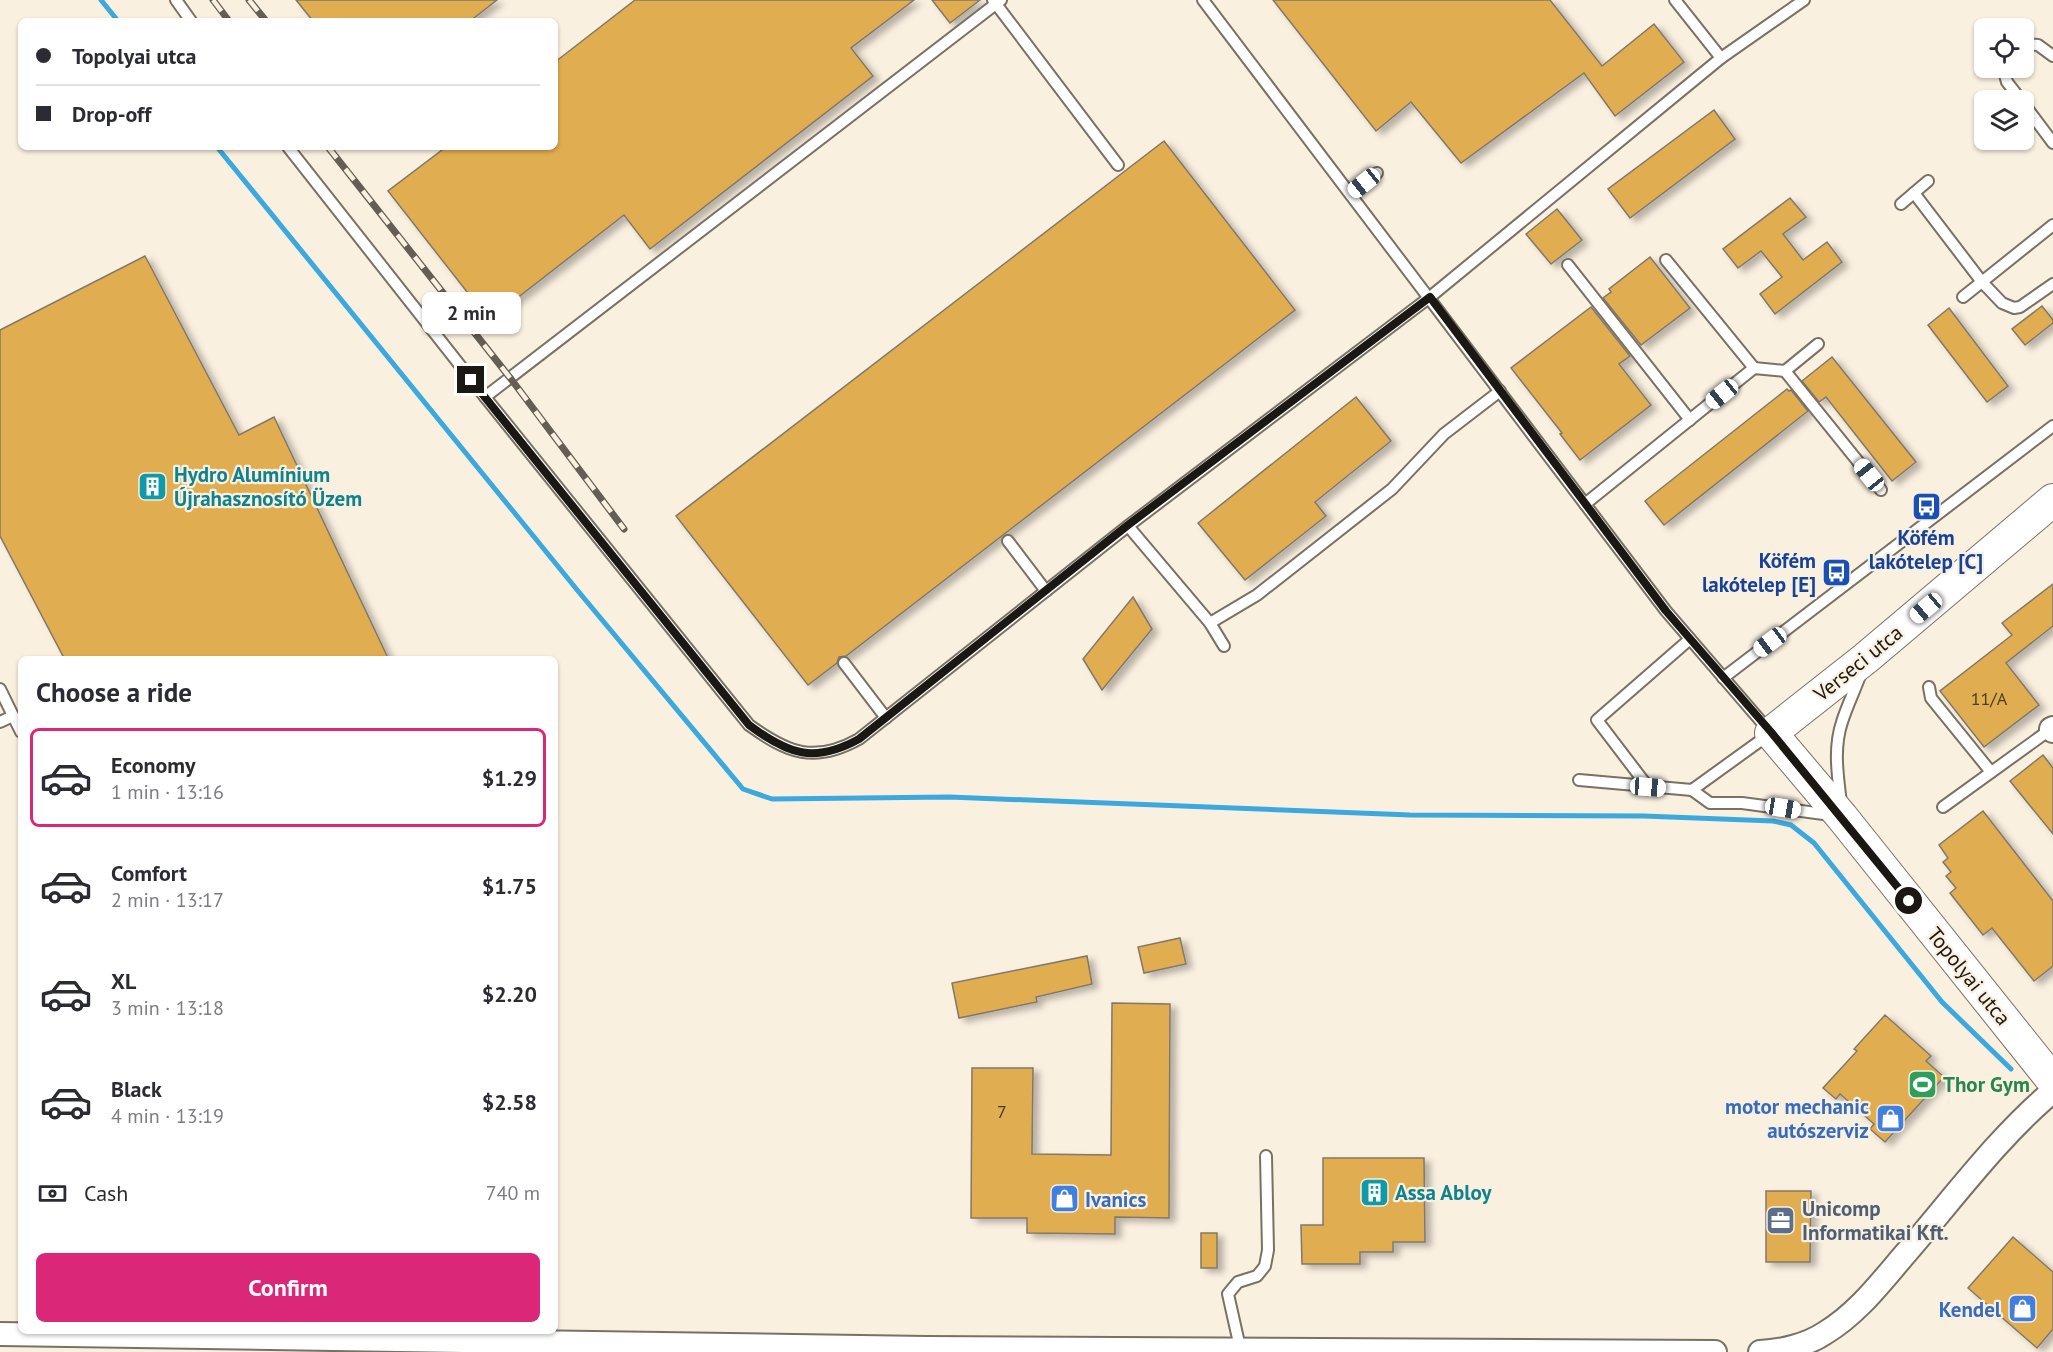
<!DOCTYPE html>
<meta charset="utf-8">
<style>
:root{--surface:#fff;--page:#f7f7f7;--text:#2b2b33;--muted:#7c7c81;--line:#e1e1e2;--accent:#db2777}
body{margin:0;font-family:"PT Sans",sans-serif;background:var(--page);color:var(--text);height:100vh;display:flex;flex-direction:column;font-size:22px;white-space:nowrap}
*{box-sizing:border-box;margin:0}
p{font-size:20px;color:var(--muted)}
.icon{flex:none;width:33px;height:33px;fill:none;stroke:currentColor;stroke-width:2;stroke-linecap:round;stroke-linejoin:round}
.map{position:relative;flex:1;overflow:hidden}
.drawer{position:absolute;left:18px;top:656px;width:540px;height:678px;display:flex;flex-direction:column;background:var(--surface);border-radius:9px;box-shadow:0 2px 4px #0004}
.drawer>*{flex:none}
.guide{position:absolute;left:18px;top:18px;width:540px;height:132px;border-radius:9px;box-shadow:0 2px 4px #0004;display:grid;align-content:center;height:132px;padding:0 18px;background:var(--surface)}
.fabs{position:absolute;left:1974px;top:18px;display:grid;gap:12px}
.fabs a{display:grid;place-items:center;width:60px;height:60px;border-radius:9px;background:var(--surface);box-shadow:0 2px 4px #0004;font-size:30px}
.end{position:absolute;width:27px;height:27px;margin:-14px;border:8px solid #1b1712;background:#fff;box-shadow:0 0 0 3px #fff}
.from{border-radius:50%}
.bubble{position:absolute;height:42px;border-radius:9px;background:var(--surface);box-shadow:0 2px 4px #0004;font-size:20px;font-weight:600;line-height:42px;text-align:center}
.car{position:absolute;width:18px;height:36px;margin:-18px -9px;border-radius:8px;box-shadow:0 0 4px 2px #0007;background:linear-gradient(#fff 24%,#345 0 40%,#fff 0 76%,#345 0 86%,#fff 0)}
.guide b{display:flex;align-items:center;gap:21px;height:57px;font-size:22px}
.guide b+b{border-top:2px solid var(--line)}
.guide i{width:15px;height:15px;background:var(--text)}
ul{padding:0;list-style:none}
li{display:flex;align-items:center;gap:18px;height:99px;margin:0 12px 9px;padding:0 6px;border:3px solid transparent;border-radius:9px}
li div{flex:1}
li b{display:block;font-size:22px}
li em{font-style:normal;font-weight:600}
li.on{border-color:var(--accent)}
li>.icon{width:54px;height:54px;stroke-width:1.5}
h2{padding:0 18px;font-size:27px;line-height:72px}
.pay{display:flex;align-items:center;gap:15px;height:66px;padding:0 18px;font-size:22px}
.pay p{margin-inline-start:auto}
.cta{display:flex;gap:12px;margin-top:auto;padding:12px 18px}
.cta a{flex:1;height:69px;border-radius:9px;background:var(--accent);color:#fff;font-size:24px;font-weight:600;line-height:69px;text-align:center}
.map>svg:first-child{display:block}
</style>
<div class="map">
<svg width="2053" height="1352" viewBox="0 0 2053 1352">
<defs>
<filter id="shadow"><feDropShadow dx="6" dy="4" stdDeviation="3" flood-color="#0004"/></filter>
</defs>
<rect width="100%" height="100%" fill="#faf0e0"/>
<g fill="none" stroke-linecap="round" stroke-linejoin="round">
<g stroke="#3ba8de" stroke-width="5">
<polyline points="101,0 118,21"/>
<polyline points="217,147 578,591 743,789 772,799 949,797 1410,815 1644,816 1773,821 1791,825 1814,843 1942,1002 2011,1069"/>
</g>
</g>
<g fill="#e1ad51" stroke="#81786a" stroke-width="1.5" filter="url(#shadow)">
<polygon points="296,0 497,0 470,21 313,21"/>
<polygon points="635,0 914,0 851,48 873,76 650,249 624,215 489,320 388,191 446,147 555,147 555,62"/>
<polygon points="932,0 980,0 950,23"/>
<polygon points="1273,0 1550,0 1602,66 1654,24 1684,62 1615,116 1584,73 1461,163 1411,102 1376,131"/>
<polygon points="1714,110 1735,139 1630,218 1608,189"/>
<polygon points="1164,141 1295,310 846,656 839,657 837,663 808,685 676,516"/>
<polygon points="1790,198 1806,217 1783,234 1803,260 1827,242 1842,262 1775,314 1760,294 1782,277 1761,251 1738,268 1723,249"/>
<polygon points="1557,209 1582,240 1551,264 1526,234"/>
<polygon points="145,256 239,435 274,417 388,658 64,658 0,536 0,330"/>
<polygon points="1650,257 1690,308 1641,345 1603,298 1611,292 1609,289"/>
<polygon points="2042,306 2053,320 2053,323 2025,345 2012,329"/>
<polygon points="1591,307 1630,356 1619,364 1651,405 1580,460 1560,434 1562,433 1511,368"/>
<polygon points="1949,308 2008,386 1987,402 1928,325"/>
<polygon points="1832,357 1916,462 1892,481 1826,397 1819,402 1802,381"/>
<polygon points="1787,389 1789,391 1791,390 1808,411 1664,525 1645,501"/>
<polygon points="1356,397 1391,441 1315,502 1326,516 1245,580 1198,523"/>
<polygon points="2053,584 2053,626 2006,663 2039,705 1984,747 1940,691 2012,635 2002,623"/>
<polygon points="1133,597 1152,629 1102,690 1083,659"/>
<polygon points="2043,755 2053,768 2053,834 2010,781"/>
<polygon points="1983,811 2053,901 2053,966 2034,981 1992,928 1983,935 1950,893 1956,888 1946,876 1951,872 1943,862 1948,858 1939,845"/>
<polygon points="1180,938 1186,964 1144,973 1138,947"/>
<polygon points="1087,956 1092,984 1036,997 1037,1002 959,1018 952,983"/>
<polygon points="1112,1003 1170,1004 1169,1218 1115,1217 1115,1234 1027,1233 1027,1218 971,1218 972,1068 1033,1068 1032,1154 1111,1155"/>
<polygon points="1885,1015 1931,1056 1926,1061 1944,1077 1885,1142 1870,1129 1874,1124 1840,1094 1836,1099 1823,1088 1857,1051 1854,1049"/>
<polygon points="1323,1158 1424,1158 1425,1242 1393,1242 1393,1252 1360,1252 1360,1264 1302,1264 1301,1225 1323,1225"/>
<polygon points="1766,1191 1811,1191 1810,1262 1766,1262"/>
<rect x="1201" y="1233" width="16" height="35"/>
<polygon points="2013,1237 2053,1272 2053,1329 2037,1348 1968,1288"/>
</g>
<g fill="none" stroke-linecap="round" stroke-linejoin="round">
<defs>
<g id="lane">
<polyline points="176,0 191,21"/>
<polyline points="993,0 1118,165"/>
<polyline points="1203,0 1666,611 1771,733 1692,790 1579,780"/>
<polyline points="1675,0 1721,58"/>
<polyline points="2024,44 2038,45 2053,56"/>
<polyline points="2003,68 2007,82 2021,100"/>
<polyline points="2024,104 2053,143"/>
<path d="M288,147L485,397L749,725C788,753 814,764 859,739L1128,526L1430,297L1721,58L1804,0"/>
<polyline points="1914,193 1982,282 2002,303 2014,308 2020,307 2053,284"/>
<polyline points="1351,194 1377,173"/>
<polyline points="1901,204 1928,181"/>
<polyline points="1666,260 1754,368"/>
<polyline points="1568,265 1690,420"/>
<polyline points="1963,297 2053,225"/>
<polyline points="1785,371 1881,490"/>
<polyline points="485,397 1001,0"/>
<polyline points="1585,504 1754,368 1785,371 1818,344"/>
<polyline points="1128,526 1210,623 1224,646"/>
<polyline points="1008,541 1046,591"/>
<polyline points="1210,623 1257,595 1392,489 1444,434 1500,391"/>
<polyline points="844,663 886,718"/>
<polyline points="1723,678 2053,426"/>
<polyline points="1929,687 1931,698 1991,772"/>
<polyline points="0,689 21,732"/>
<polyline points="0,722 13,716"/>
<polyline points="1648,787 1597,720 1690,639"/>
<polyline points="1692,790 1710,803 1742,803 1831,815"/>
<path d="M1841,803C1838,777 1833,749 1842,722C1847,706 1855,690 1861,673"/>
<polyline points="1943,807 2051,729"/>
<polyline points="1241,1352 1228,1294 1238,1282 1257,1276 1265,1266 1268,1250 1266,1156"/>
</g>
<g id="street">
<polyline points="2053,728 2051,729 2053,731"/>
<polyline points="0,1334 926,1348 1715,1352"/>
<path d="M1760,1352C1782,1351 1807,1345 1825,1333C1858,1313 1881,1282 1906,1253C1952,1200 1999,1136 2053,1091"/>
</g>
<polyline id="secondary" points="2053,500 1866,658 1771,733 1842,817 2053,1081"/>
</defs>
<use href="#lane" stroke="#797163" stroke-width="14"/>
<use href="#street" stroke="#797163" stroke-width="26"/>
<use href="#secondary" stroke="#797163" stroke-width="34"/>
<use href="#lane" stroke="#fff" stroke-width="10"/>
<use href="#street" stroke="#fff" stroke-width="22"/>
<use href="#secondary" stroke="#fff" stroke-width="32"/>
<defs>
<g id="rail">
<polyline points="213,0 229,21"/>
<polyline points="249,0 266,21"/>
<polyline points="328,147 511,379 624,529"/>
</g>
</defs>
<use href="#rail" stroke="#645e55" stroke-width="7"/>
<use href="#rail" stroke="#faf0e0" stroke-width="4.5" stroke-dasharray="14" stroke-linecap="butt"/>
</g>
<g fill="none" stroke-linecap="round" stroke-linejoin="round">
<path stroke="#1b1712" stroke-width="8" d="M471,380L749,725C788,754 814,764 859,739L1128,525L1430,297L1666,611L1771,732L1909,901"/>
</g>
<defs>
<symbol id="building-square" viewBox="-11 -11 22 22"><rect x="-9" y="-9" width="18" height="18" rx="4" fill="#0f9aa8" stroke="#faf0e0"/><path d="M-4-6H4V6H1V3H-1V6H-4ZM-2.5-4.3h1.7v1.8h-1.7ZM.8-4.3h1.7v1.8H.8ZM-2.5-1h1.7V.8h-1.7ZM.8-1h1.7V.8H.8Z" fill="#fff"/></symbol>
<symbol id="bus-square" viewBox="-11 -11 22 22"><rect x="-9" y="-9" width="18" height="18" rx="4" fill="#1a4fb4" stroke="#faf0e0"/><path d="M-5-6H5V4H4V6H2V4H-2V6H-4V4H-5ZM-3.5-4V0h7V-4ZM-3.5 1.2v1.5H-2V1.2ZM2 1.2v1.5H3.5V1.2Z" fill="#fff"/></symbol>
<symbol id="stadium-square" viewBox="-11 -11 22 22"><rect x="-9" y="-9" width="18" height="18" rx="4" fill="#2e9e5b" stroke="#faf0e0"/><path d="M0-5a6.5 5 0 1 0 0 10a6.5 5 0 1 0 0-10ZM-3.5-1.8h7v3.6h-7Z" fill="#fff"/></symbol>
<symbol id="shop-square" viewBox="-11 -11 22 22"><rect x="-9" y="-9" width="18" height="18" rx="4" fill="#3f7fe0" stroke="#faf0e0"/><path d="M-5-2.5h2.3a2.7 3.5 0 0 1 5.4 0H5L5.5 6h-11ZM-1.5-2.5h3a1.5 2.3 0 0 0-3 0Z" fill="#fff"/></symbol>
<symbol id="office-square" viewBox="-11 -11 22 22"><rect x="-9" y="-9" width="18" height="18" rx="4" fill="#5c6f8a" stroke="#faf0e0"/><path d="M-6-3h4V-5.5h4V-3h4V5H-6ZM-1-4.5V-3h2v-1.5ZM-6 0V1H6V0Z" fill="#fff"/></symbol>
</defs>
<g fill-rule="evenodd">
<use href="#building-square" x="136" y="470" width="33" height="33"/>
<use href="#bus-square" x="1910" y="490" width="33" height="33"/>
<use href="#bus-square" x="1820" y="556" width="33" height="33"/>
<use href="#stadium-square" x="1906" y="1068" width="33" height="33"/>
<use href="#shop-square" x="1874" y="1102" width="33" height="33"/>
<use href="#building-square" x="1358" y="1176" width="33" height="33"/>
<use href="#shop-square" x="1048" y="1182" width="33" height="33"/>
<use href="#office-square" x="1764" y="1204" width="33" height="33"/>
<use href="#shop-square" x="2006" y="1292" width="33" height="33"/>
</g>
<g text-anchor="middle" dominant-baseline="central" stroke-width="4.5" stroke-linejoin="round" paint-order="stroke">
<g font-size="18" fill="#4c3c22">
<text x="1989" y="698">11/A</text>
<text x="1002" y="1111">7</text>
</g>
<g font-size="21" font-weight="bold" fill="#0d838f" stroke="#faf0e0" text-anchor="start">
<text x="174" y="474">Hydro Alumínium<tspan x="174" dy="24">Újrahasznosító Üzem</tspan></text>
<text x="1395" y="1192">Assa Abloy</text>
</g>
<g font-size="21" font-weight="bold" fill="#164399" stroke="#faf0e0">
<text x="1926" y="537">Köfém<tspan x="1926" dy="24">lakótelep [C]</tspan></text>
<text x="1816" y="560" text-anchor="end">Köfém<tspan x="1816" dy="24">lakótelep [E]</tspan></text>
</g>
<g font-size="21" fill="#1b1712" stroke="#faf0e0">
<text transform="translate(1858 663) rotate(-39)">Verseci utca</text>
<text transform="translate(1969 976) rotate(51)">Topolyai utca</text>
</g>
<g font-size="21" font-weight="bold" fill="#27864d" stroke="#faf0e0" text-anchor="start">
<text x="1943" y="1084">Thor Gym</text>
</g>
<g font-size="21" font-weight="bold" fill="#366cbe" stroke="#faf0e0" text-anchor="end">
<text x="1869" y="1106">motor mechanic<tspan x="1869" dy="24">autószerviz</tspan></text>
<text x="1085" y="1199" text-anchor="start">Ivanics</text>
<text x="2001" y="1309">Kendel</text>
</g>
<g font-size="21" font-weight="bold" fill="#4e5e75" stroke="#faf0e0" text-anchor="start">
<text x="1802" y="1208">Unicomp<tspan x="1802" dy="24">Informatikai Kft.</tspan></text>
</g>
</g>
</svg>
<div class="fabs">
<a><svg class="icon" aria-label="locate" viewBox="0 0 24 24"><circle cx="12" cy="12" r="6"/><path d="M12 2v4M12 18v4M2 12h4M18 12h4"/></svg></a>
<a><svg class="icon" aria-label="layers" viewBox="0 0 24 24"><path d="M12 4l9 5-9 5-9-5zM3 14l9 5 9-5"/></svg></a>
</div>
<i class="end from" style="left:1909px;top:901px"></i>
<i class="end" style="left:471px;top:380px"></i>
<div class="bubble" style="left:422px;top:292px;width:99px">2 min</div>
<i class="car" style="left:1364px;top:183px;rotate:231deg"></i>
<i class="car" style="left:1722px;top:394px;rotate:231deg"></i>
<i class="car" style="left:1869px;top:475px;rotate:321deg"></i>
<i class="car" style="left:1926px;top:608px;rotate:230deg"></i>
<i class="car" style="left:1770px;top:642px;rotate:233deg"></i>
<i class="car" style="left:1648px;top:787px;rotate:94deg"></i>
<i class="car" style="left:1783px;top:808px;rotate:99deg"></i>
<div class="guide">
<b><i class="from"></i>Topolyai utca</b>
<b><i></i>Drop-off</b>
</div>
<section class="drawer">
<h2>Choose a ride</h2>
<ul>
<li class="on"><svg class="icon" aria-label="car" viewBox="0 0 24 24"><path d="M5 17H2v-5l4-1 3-4h7l3 4 3 1v5h-3M9 17h6M6 11h13"/><circle cx="7" cy="17" r="2"/><circle cx="17" cy="17" r="2"/></svg><div><b>Economy</b><p>1 min · 13:16</p></div><em>$1.29</em></li>
<li><svg class="icon" aria-label="car" viewBox="0 0 24 24"><path d="M5 17H2v-5l4-1 3-4h7l3 4 3 1v5h-3M9 17h6M6 11h13"/><circle cx="7" cy="17" r="2"/><circle cx="17" cy="17" r="2"/></svg><div><b>Comfort</b><p>2 min · 13:17</p></div><em>$1.75</em></li>
<li><svg class="icon" aria-label="car" viewBox="0 0 24 24"><path d="M5 17H2v-5l4-1 3-4h7l3 4 3 1v5h-3M9 17h6M6 11h13"/><circle cx="7" cy="17" r="2"/><circle cx="17" cy="17" r="2"/></svg><div><b>XL</b><p>3 min · 13:18</p></div><em>$2.20</em></li>
<li><svg class="icon" aria-label="car" viewBox="0 0 24 24"><path d="M5 17H2v-5l4-1 3-4h7l3 4 3 1v5h-3M9 17h6M6 11h13"/><circle cx="7" cy="17" r="2"/><circle cx="17" cy="17" r="2"/></svg><div><b>Black</b><p>4 min · 13:19</p></div><em>$2.58</em></li>
</ul>
<div class="pay"><svg class="icon" aria-label="cash" viewBox="0 0 24 24"><path d="M3 7h18v10H3z"/><circle cx="12" cy="12" r="2"/></svg>Cash<p>740 m</p></div>
<div class="cta"><a>Confirm</a></div>
</section>
</div>
